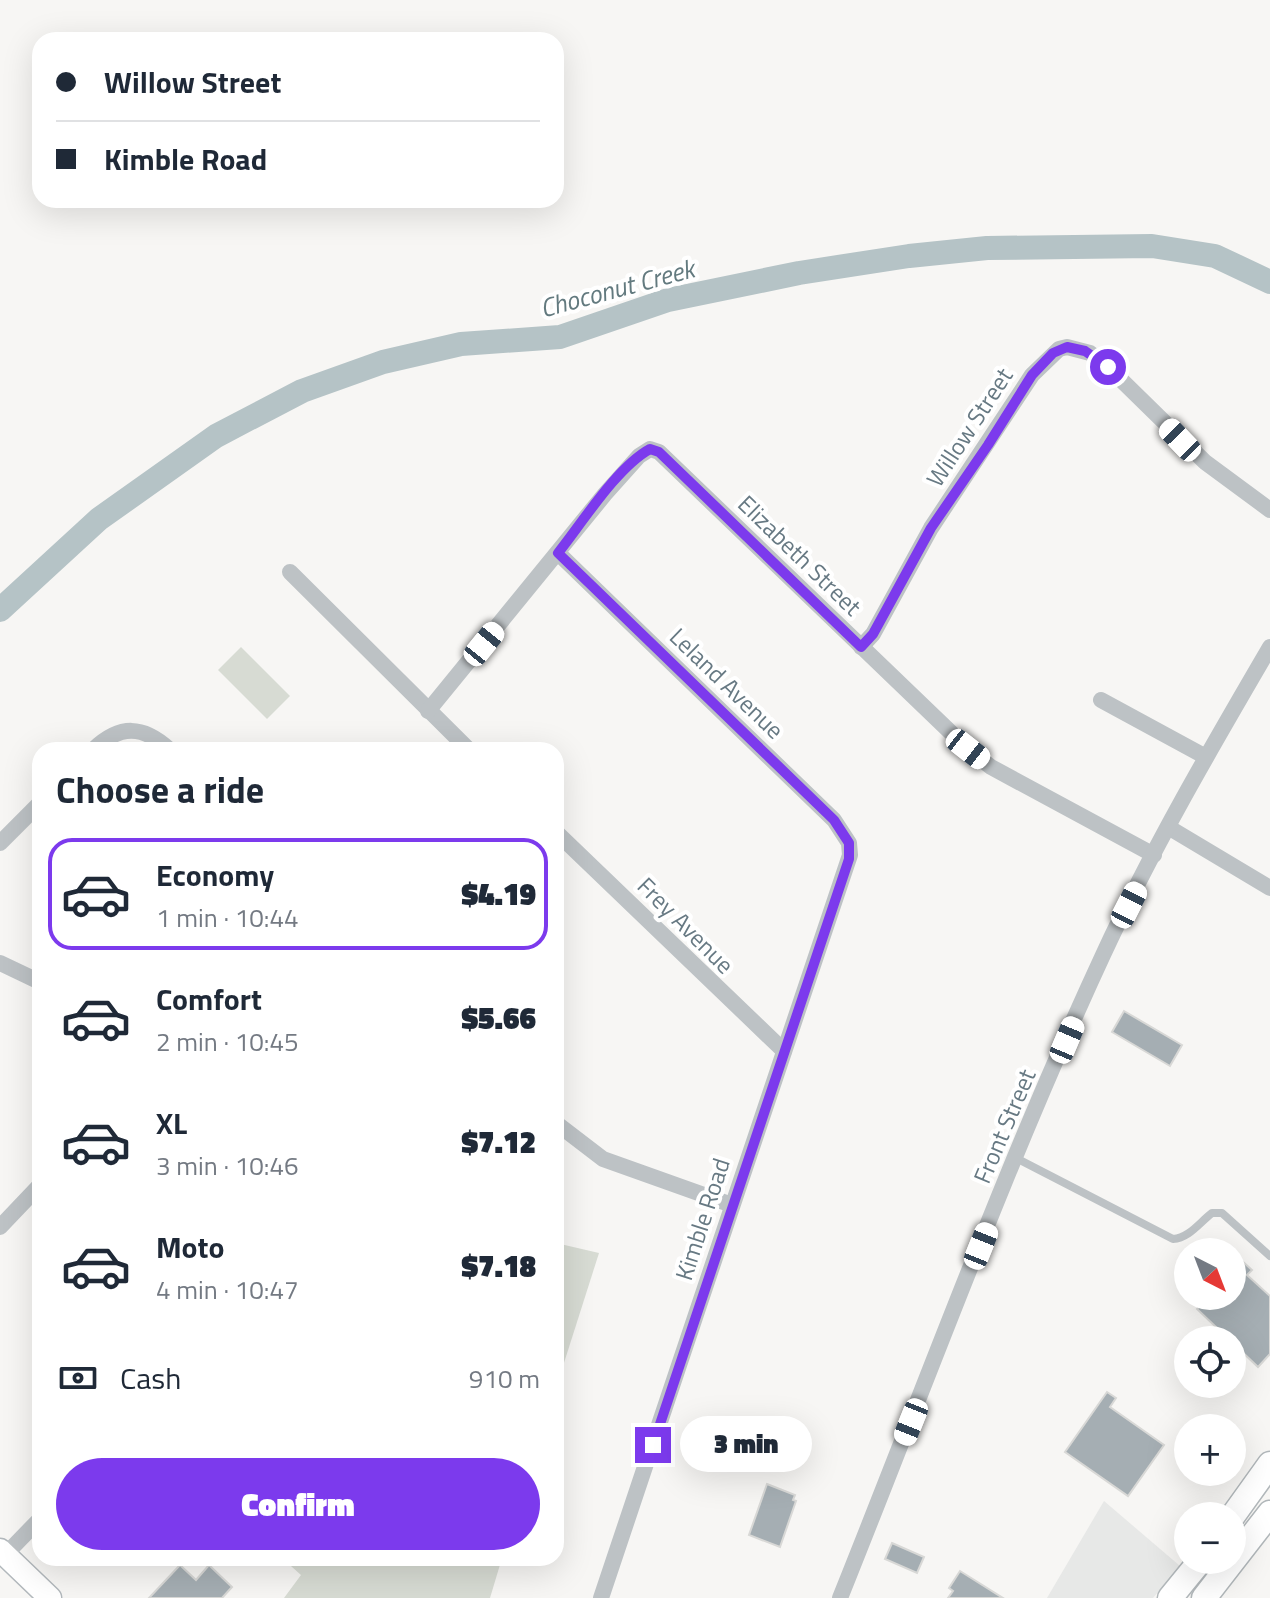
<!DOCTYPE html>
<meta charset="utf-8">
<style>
:root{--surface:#fff;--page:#f6f6f7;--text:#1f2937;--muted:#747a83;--line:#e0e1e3;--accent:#7c3aed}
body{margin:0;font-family:"Titillium Web",sans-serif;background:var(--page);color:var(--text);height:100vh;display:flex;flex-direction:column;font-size:30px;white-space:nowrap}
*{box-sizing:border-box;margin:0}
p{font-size:26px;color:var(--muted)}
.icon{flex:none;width:44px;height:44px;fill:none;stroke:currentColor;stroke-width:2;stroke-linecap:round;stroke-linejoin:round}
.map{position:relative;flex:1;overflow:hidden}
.drawer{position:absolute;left:32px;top:742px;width:532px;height:824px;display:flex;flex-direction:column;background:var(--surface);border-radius:24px;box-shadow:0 8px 32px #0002}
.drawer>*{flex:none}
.guide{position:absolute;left:32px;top:32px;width:532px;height:176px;border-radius:24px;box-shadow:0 8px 32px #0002;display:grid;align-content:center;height:176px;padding:0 24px;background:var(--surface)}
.needle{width:52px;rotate:138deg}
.tools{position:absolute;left:1174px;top:1238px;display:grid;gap:16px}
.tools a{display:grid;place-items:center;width:72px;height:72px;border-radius:50%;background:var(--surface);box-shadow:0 8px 32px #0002;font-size:40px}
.end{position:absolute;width:36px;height:36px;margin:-18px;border:10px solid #7c3aed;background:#fff;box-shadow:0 0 0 4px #fff}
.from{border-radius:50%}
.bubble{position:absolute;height:56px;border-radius:28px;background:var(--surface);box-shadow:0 8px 32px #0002;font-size:26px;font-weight:800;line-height:56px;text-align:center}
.car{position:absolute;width:24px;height:48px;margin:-24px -12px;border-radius:10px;box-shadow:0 0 6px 2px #0007;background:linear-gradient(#fff 24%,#345 0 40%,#fff 0 76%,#345 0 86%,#fff 0)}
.guide b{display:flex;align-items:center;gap:28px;height:76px;font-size:30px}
.guide b+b{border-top:2px solid var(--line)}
.guide i{width:20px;height:20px;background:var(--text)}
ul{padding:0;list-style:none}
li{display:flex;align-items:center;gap:24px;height:112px;margin:0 16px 12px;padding:0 8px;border:4px solid transparent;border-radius:24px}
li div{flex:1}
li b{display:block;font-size:30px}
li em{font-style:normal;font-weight:800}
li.current{border-color:var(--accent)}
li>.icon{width:72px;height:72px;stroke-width:1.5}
h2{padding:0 24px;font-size:36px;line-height:96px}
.pay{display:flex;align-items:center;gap:20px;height:88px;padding:0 24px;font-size:30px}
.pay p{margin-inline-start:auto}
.button{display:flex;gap:16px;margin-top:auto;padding:16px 24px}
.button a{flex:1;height:92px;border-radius:48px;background:var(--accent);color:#fff;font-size:32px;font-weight:800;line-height:92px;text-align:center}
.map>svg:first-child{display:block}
</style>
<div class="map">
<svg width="1270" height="1598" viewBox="0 0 1270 1598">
<rect width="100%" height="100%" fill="#f7f6f4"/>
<polygon fill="#e7e8e7" points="1104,1501 1180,1566 1153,1598 1047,1598"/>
<g fill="#d7dbd3">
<polygon points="241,647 290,696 267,719 218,670"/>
<polygon points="556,1243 599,1253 556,1388"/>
<polygon points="282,1558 502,1558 490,1598 284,1598 301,1575"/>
</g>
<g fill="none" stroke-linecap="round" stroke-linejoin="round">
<polyline stroke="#b5c3c6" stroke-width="24" points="0,610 99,519 216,436 302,391 383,362 461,344 560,337 668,300 799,273 909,256 987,248 1152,246 1215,256 1270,282"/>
</g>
<g fill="#a5aeb3" stroke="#d8d8d6" stroke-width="2">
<polygon points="1124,1011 1182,1045 1170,1066 1112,1032"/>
<polygon points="1241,1260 1252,1270 1247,1275 1270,1296 1270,1354 1258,1367 1197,1309 1209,1296 1232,1296 1232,1270"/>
<polygon points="1107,1392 1116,1398 1110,1407 1164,1445 1128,1496 1065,1452"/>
<polygon points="767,1484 795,1495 793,1500 796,1501 780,1547 749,1535"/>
<polygon points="892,1543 924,1557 917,1573 885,1559"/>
<polygon points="180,1565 196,1580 209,1565 232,1587 222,1598 149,1598"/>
<polygon points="960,1571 1003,1598 948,1598 953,1591 949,1588"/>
</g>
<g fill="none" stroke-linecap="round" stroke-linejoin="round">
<defs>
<polyline id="secondary" points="0,1550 50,1598"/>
<g id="primary">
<polyline points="1232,1517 1270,1464"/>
<polyline points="1170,1598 1201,1560"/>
<polyline points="1204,1598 1270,1513"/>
</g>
</defs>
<use href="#secondary" stroke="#b2b8bc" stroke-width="25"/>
<use href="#primary" stroke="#b1b7ba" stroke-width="27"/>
<path stroke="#bdc2c5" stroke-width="8" d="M1016,1158L1173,1239C1189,1238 1199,1223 1212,1213H1222L1270,1256"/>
<g stroke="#bdc2c5" stroke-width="16">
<polyline points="558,553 834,820 849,843 850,855 601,1598"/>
<polyline points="290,572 469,750"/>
<polyline points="861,647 873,634 931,528 1032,375 1059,349 1067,347 1090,353 1108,367 1205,462 1270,510"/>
<polyline points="1101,700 1206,757"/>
<polyline points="428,711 605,494 639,456 650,449 659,452 968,749 991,767 1154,855"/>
<path d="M93,750C120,724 143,725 170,750"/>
<polyline points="1168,827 1270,888"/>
<polyline points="556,832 784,1051"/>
<polyline points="0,843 40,803"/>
<polyline points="0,963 40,982"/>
<polyline points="556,1123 603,1159 732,1205"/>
<polyline points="0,1227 40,1185"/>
<polyline points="5,1555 40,1519"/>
<path d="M840,1598C926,1384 1006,1164 1103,955C1152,849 1211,748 1270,647"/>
</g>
<use href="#secondary" stroke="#fff" stroke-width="22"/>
<use href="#primary" stroke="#fff" stroke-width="24"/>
</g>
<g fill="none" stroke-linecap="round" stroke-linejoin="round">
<path stroke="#7c3aed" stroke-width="10" d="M653,1445L849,859V843L834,820L558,553C582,523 617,467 650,449L659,452L861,647L873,634L931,528L988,445L1032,375L1053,353L1067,347L1085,351L1108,367"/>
</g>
<g text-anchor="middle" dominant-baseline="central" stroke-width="8" stroke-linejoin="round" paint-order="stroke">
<g font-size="24" fill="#677983" stroke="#fff">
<text transform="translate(969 427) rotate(-57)">Willow Street</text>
<text transform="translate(800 555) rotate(44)">Elizabeth Street</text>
<text transform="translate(727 683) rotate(44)">Leland Avenue</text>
<text transform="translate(686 925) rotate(45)">Frey Avenue</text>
<text transform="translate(1004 1126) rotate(-67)">Front Street</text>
<text transform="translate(702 1219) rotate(-72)">Kimble Road</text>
</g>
<g font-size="26" font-style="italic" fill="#637a7f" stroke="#fff">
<text transform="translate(617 288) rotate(-15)">Choconut Creek</text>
</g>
</g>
</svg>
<div class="tools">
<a><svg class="needle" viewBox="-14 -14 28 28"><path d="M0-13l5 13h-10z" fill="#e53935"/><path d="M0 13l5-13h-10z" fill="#747a83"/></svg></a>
<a><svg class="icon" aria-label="locate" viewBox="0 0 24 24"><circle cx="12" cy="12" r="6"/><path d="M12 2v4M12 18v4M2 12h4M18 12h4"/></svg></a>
<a>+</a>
<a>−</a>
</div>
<i class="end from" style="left:1108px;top:367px"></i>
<i class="end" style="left:653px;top:1445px"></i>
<div class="bubble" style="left:680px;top:1416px;width:132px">3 min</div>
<i class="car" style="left:1180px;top:440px;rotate:316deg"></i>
<i class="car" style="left:484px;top:644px;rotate:39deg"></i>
<i class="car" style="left:968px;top:749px;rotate:128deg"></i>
<i class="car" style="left:1129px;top:905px;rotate:27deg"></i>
<i class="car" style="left:1067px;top:1040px;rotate:23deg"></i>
<i class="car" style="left:981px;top:1246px;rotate:22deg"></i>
<i class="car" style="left:911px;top:1422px;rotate:202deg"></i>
<div class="guide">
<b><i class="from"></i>Willow Street</b>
<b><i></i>Kimble Road</b>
</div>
<section class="drawer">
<h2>Choose a ride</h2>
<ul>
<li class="current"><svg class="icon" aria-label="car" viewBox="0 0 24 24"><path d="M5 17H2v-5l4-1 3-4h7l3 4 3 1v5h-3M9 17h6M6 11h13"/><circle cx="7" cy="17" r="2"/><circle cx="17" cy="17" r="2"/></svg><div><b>Economy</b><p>1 min · 10:44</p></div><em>$4.19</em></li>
<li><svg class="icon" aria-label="car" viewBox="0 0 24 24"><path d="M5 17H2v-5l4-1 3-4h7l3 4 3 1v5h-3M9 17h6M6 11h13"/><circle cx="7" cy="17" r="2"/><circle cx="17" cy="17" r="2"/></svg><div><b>Comfort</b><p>2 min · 10:45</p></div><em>$5.66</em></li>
<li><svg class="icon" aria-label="car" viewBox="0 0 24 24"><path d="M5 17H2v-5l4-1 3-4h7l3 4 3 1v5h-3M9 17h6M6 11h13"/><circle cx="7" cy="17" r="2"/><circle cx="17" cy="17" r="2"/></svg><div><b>XL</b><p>3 min · 10:46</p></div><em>$7.12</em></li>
<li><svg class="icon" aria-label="car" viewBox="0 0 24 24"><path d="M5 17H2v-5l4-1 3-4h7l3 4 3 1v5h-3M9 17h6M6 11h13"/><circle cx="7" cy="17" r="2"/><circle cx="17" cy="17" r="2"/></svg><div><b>Moto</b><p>4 min · 10:47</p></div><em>$7.18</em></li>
</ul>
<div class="pay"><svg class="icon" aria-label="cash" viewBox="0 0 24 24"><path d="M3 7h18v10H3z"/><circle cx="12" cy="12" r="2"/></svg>Cash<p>910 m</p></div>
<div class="button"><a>Confirm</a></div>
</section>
</div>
